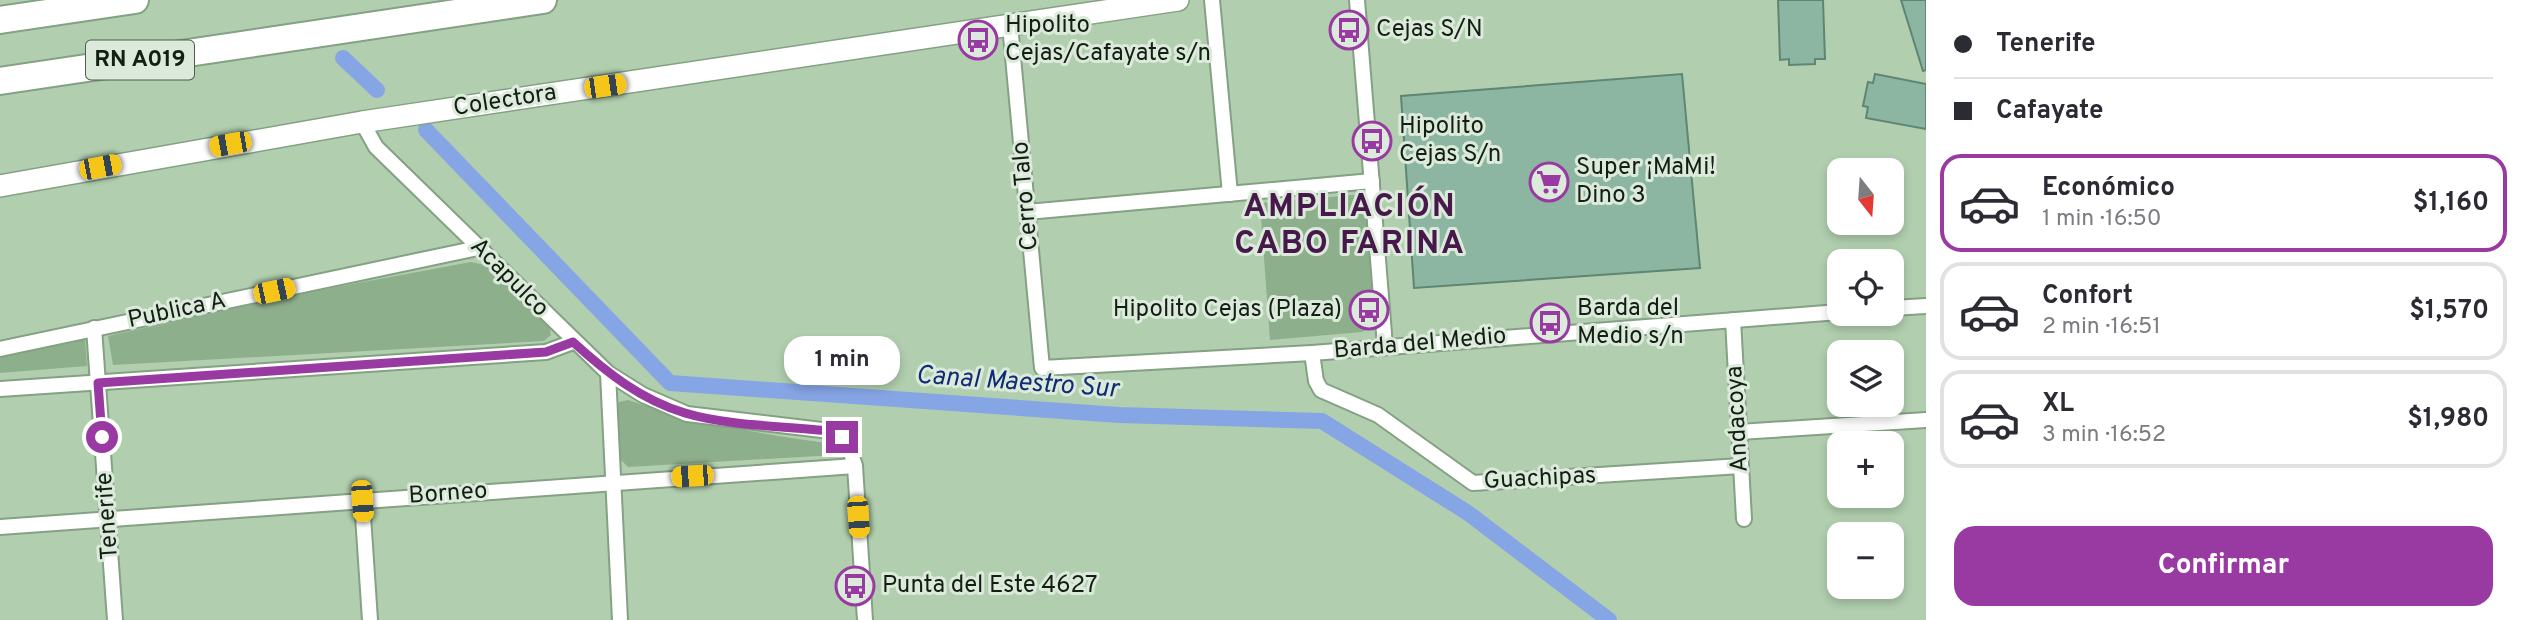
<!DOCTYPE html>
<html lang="es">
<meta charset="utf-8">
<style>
:root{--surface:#fff;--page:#f7f7f7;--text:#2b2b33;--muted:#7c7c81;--line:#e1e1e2;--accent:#993aa3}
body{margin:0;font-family:Overpass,sans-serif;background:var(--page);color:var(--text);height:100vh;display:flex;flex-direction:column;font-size:26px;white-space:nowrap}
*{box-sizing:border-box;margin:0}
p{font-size:23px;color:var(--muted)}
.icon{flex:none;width:38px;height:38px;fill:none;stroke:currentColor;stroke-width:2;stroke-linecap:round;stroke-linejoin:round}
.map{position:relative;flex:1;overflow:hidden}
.drawer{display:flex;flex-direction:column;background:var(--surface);width:595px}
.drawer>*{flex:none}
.hud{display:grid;align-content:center;height:154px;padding:0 28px;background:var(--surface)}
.needle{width:46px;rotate:163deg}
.controls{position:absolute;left:1827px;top:158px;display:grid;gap:14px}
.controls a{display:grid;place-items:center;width:77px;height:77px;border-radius:14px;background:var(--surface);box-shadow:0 4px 10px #0003;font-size:35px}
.end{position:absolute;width:32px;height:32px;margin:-16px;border:9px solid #993aa3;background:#fff;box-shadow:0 0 0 4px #fff}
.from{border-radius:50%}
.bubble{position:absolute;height:49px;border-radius:21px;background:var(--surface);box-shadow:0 4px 10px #0003;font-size:23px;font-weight:700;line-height:49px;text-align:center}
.car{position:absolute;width:21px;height:42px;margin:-21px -10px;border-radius:9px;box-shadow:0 0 5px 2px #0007;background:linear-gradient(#f5c518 24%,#345 0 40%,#f5c518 0 76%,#345 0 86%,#f5c518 0)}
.hud b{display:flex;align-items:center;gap:24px;height:66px;font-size:26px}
.hud b+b{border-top:2px solid var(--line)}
.hud i{width:18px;height:18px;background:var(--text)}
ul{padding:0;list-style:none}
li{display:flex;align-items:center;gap:21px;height:98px;margin:0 14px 10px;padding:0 14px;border:4px solid var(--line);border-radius:21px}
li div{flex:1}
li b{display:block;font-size:26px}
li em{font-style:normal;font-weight:700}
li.active{border-color:var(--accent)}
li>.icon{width:63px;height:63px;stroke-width:1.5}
.primary-button{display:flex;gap:14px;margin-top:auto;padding:14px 28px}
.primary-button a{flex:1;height:80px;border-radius:21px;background:var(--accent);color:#fff;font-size:28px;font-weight:700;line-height:80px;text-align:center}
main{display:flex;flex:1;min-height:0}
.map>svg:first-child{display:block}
</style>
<main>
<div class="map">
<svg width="1926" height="620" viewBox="0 0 1926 620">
<rect width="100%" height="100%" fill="#b1cfaf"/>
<g fill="#8eaf8c">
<polygon points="1353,195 1361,197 1368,204 1376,324 1362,332 1270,340 1260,203"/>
<polygon points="471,262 485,265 549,325 551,335 544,341 113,365 108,336 304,293"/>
<polygon points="85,339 87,366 0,373 0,357"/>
<path d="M628,400C696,423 764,435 834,444L837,450L835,455L628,467L617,456L615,409L619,402Z"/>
</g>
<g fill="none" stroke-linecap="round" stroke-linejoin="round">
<g stroke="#86a5e5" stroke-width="16">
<polyline points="343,58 377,90"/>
<polyline points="426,130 670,383 1119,415 1322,421 1468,513 1609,620"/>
</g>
</g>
<g fill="#8cb6a2" stroke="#5e8673" stroke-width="2">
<polygon points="1778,0 1823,0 1825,59 1815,59 1815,64 1789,65 1789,59 1780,60"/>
<polygon points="1901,0 1926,0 1926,70 1923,71"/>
<polygon points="1682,74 1700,268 1414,288 1401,96"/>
<polygon points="1875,74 1926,84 1926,129 1866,118 1868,107 1863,106 1868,82 1873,83"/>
</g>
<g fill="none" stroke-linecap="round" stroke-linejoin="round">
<defs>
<g id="street">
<polyline points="1212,0 1230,194"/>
<polyline points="1357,0 1385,346"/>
<polyline points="1010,25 1042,368 1312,353 1839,312"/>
<path d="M362,122L376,147L608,373L643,395L687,414L830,431C847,439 850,448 855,466L865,620"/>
<polyline points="1027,212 1372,181"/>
<polyline points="1892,308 1926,306"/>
<polyline points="1733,320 1744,519"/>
<polyline points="94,328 115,620"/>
<polyline points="0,349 478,248"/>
<polyline points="1312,353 1316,381 1321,390 1378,415 1473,483 1741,466"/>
<polyline points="608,373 620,620"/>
<polyline points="0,389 546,352 573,342"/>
<polyline points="1739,432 1926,420"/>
<polyline points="362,501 370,620"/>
<polyline points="0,527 855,466"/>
</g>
<polyline id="secondary" points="0,186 362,122 1178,0"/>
<g id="highway">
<polyline points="0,20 135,0"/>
<polyline points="0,81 543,0"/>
</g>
</defs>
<use href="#street" stroke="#84a183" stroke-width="18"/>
<use href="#secondary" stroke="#84a183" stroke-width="24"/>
<use href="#highway" stroke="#84a183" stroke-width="30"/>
<use href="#street" stroke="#fff" stroke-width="14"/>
<use href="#secondary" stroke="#fff" stroke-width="21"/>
<use href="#highway" stroke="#fff" stroke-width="26"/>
</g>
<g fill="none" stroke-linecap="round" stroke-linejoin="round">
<path stroke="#993aa3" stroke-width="9" d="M102,437L98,383L546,352L573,342C606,372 641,400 685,413C728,426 785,426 830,431L842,437"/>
</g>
<defs>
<symbol id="bus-ring" viewBox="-11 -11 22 22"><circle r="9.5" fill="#dbeada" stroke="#993aa3" stroke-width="1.5"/><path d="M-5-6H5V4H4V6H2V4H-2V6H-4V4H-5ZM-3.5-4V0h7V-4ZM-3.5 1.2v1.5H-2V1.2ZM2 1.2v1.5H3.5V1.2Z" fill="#993aa3"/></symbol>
<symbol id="supermarket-ring" viewBox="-11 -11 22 22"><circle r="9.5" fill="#dbeada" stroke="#993aa3" stroke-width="1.5"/><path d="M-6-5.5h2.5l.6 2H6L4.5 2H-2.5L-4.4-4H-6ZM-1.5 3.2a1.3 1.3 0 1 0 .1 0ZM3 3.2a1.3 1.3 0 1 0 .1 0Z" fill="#993aa3"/></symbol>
</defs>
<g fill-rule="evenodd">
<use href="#bus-ring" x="1327" y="8" width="44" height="44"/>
<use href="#bus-ring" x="956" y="18" width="44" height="44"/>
<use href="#bus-ring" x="1350" y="119" width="44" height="44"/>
<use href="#supermarket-ring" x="1527" y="160" width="44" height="44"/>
<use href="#bus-ring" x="1347" y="288" width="44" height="44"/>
<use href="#bus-ring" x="1528" y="301" width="44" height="44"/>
<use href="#bus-ring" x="833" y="564" width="44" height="44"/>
</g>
<g text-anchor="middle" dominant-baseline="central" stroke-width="6" stroke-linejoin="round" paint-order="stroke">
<rect fill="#dbeada" stroke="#505c4f" stroke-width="2" x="86" y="40.5" width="108" height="39" rx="5"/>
<g font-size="23" font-weight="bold" fill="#141f14">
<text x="140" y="60">RN A019</text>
</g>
<g font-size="24" fill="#141f14" stroke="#dbeada" text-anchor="start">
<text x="1005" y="26">Hipolito<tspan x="1005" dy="28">Cejas/Cafayate s/n</tspan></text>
<text x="1376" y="30">Cejas S/N</text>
<text x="1399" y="127">Hipolito<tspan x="1399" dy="28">Cejas S/n</tspan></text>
<text x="1576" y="168">Super ¡MaMi!<tspan x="1576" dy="28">Dino 3</tspan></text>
<text x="1577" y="309">Barda del<tspan x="1577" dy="28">Medio s/n</tspan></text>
<text x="1342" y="310" text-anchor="end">Hipolito Cejas (Plaza)</text>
<text x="882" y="586">Punta del Este 4627</text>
</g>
<g font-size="24" fill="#141f14" stroke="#dbeada">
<text transform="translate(505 101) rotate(-9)">Colectora</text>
<text transform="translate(1026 196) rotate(-95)">Cerro Talo</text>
<text transform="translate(509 278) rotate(45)">Acapulco</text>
<text transform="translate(177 311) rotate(-12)">Publica A</text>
<text transform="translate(1420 344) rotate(-5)">Barda del Medio</text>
<text transform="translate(1738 419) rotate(-93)">Andacoya</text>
<text transform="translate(1540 479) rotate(-3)">Guachipas</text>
<text transform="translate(448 494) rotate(-4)">Borneo</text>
<text transform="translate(108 516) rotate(-94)">Tenerife</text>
</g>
<g font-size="26" font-style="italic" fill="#0f2c75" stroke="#dbeada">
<text transform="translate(1017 383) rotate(4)">Canal Maestro Sur</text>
</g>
<g font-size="32" font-weight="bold" letter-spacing="2" fill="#47194b" stroke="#dbeada">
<text x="1350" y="208">AMPLIACIÓN<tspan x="1350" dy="37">CABO FARINA</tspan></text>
</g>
</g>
</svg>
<div class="controls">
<a><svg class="needle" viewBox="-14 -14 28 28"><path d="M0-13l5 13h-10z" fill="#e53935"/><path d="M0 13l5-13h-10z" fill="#7c7c81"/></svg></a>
<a><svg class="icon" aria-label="locate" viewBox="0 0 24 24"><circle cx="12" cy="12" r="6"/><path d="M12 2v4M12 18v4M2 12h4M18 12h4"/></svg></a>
<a><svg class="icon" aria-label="layers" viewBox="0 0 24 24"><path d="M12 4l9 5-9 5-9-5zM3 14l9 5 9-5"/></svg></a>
<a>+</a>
<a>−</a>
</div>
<i class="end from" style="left:102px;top:437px"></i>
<i class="end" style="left:842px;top:437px"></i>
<div class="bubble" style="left:784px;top:336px;width:116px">1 min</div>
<i class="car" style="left:605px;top:86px;rotate:82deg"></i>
<i class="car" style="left:230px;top:144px;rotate:260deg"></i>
<i class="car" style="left:100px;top:167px;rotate:79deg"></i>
<i class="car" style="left:274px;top:291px;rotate:78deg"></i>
<i class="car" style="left:692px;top:476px;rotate:266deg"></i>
<i class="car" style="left:362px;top:501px;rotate:176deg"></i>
<i class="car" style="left:858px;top:517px;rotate:176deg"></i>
</div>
<section class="drawer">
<div class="hud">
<b><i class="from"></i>Tenerife</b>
<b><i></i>Cafayate</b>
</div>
<ul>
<li class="active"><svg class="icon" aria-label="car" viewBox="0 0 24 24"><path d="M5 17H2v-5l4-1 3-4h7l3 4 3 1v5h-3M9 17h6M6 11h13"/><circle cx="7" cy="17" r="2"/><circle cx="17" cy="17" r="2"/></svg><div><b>Económico</b><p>1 min · 16:50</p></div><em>$1,160</em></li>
<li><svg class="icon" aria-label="car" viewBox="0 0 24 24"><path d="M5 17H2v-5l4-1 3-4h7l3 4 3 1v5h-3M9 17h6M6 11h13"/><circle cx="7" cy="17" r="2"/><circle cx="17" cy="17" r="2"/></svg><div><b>Confort</b><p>2 min · 16:51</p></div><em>$1,570</em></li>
<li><svg class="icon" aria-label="car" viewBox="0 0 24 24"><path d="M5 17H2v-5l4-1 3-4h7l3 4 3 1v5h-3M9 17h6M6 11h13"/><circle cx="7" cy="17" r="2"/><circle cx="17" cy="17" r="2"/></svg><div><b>XL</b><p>3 min · 16:52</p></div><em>$1,980</em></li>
</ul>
<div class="primary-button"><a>Confirmar</a></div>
</section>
</main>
